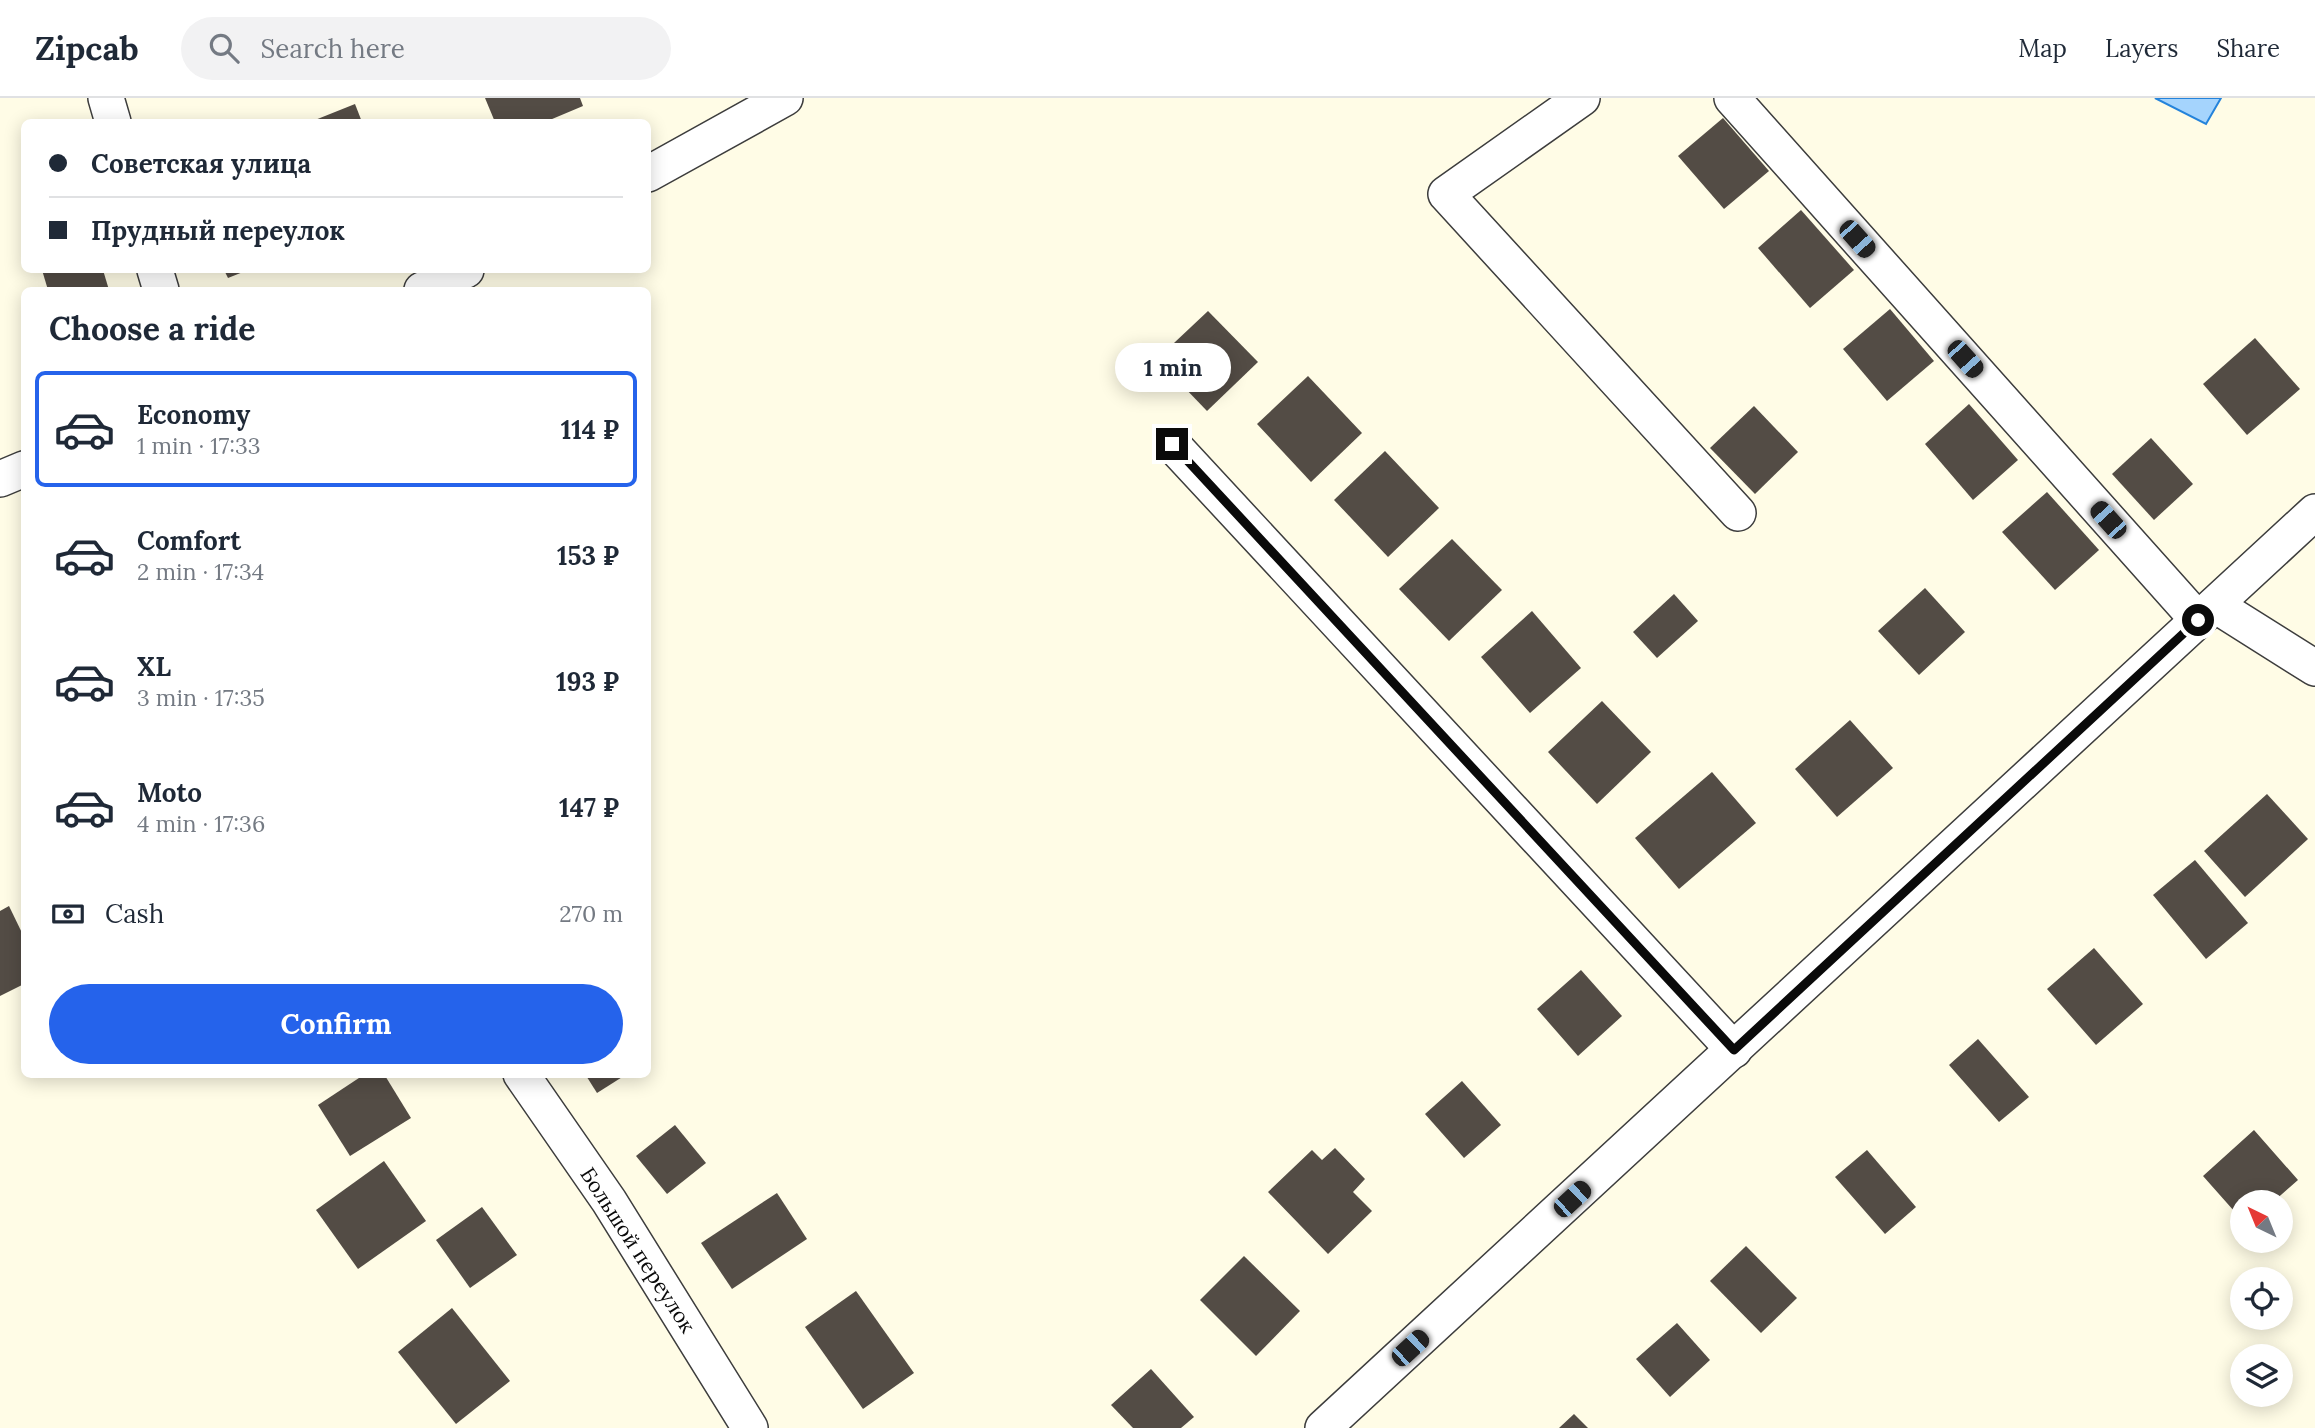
<!DOCTYPE html>
<meta charset="utf-8">
<style>
:root{--surface:#fff;--page:#f2f2f3;--text:#1f2937;--muted:#747a83;--line:#e0e1e3;--accent:#2563eb}
body{margin:0;font-family:Lora,serif;background:var(--page);color:var(--text);height:100vh;display:flex;flex-direction:column;font-size:26px;white-space:nowrap}
*{box-sizing:border-box;margin:0}
p{font-size:23px;color:var(--muted)}
.icon{flex:none;width:38px;height:38px;fill:none;stroke:currentColor;stroke-width:2;stroke-linecap:round;stroke-linejoin:round}
.map{position:relative;flex:1;overflow:hidden}
.side{position:absolute;left:21px;top:189px;width:630px;height:791px;display:flex;flex-direction:column;background:var(--surface);border-radius:10px;box-shadow:0 4px 18px #0003}
.side>*{flex:none}
.guide{position:absolute;left:21px;top:21px;width:630px;height:154px;border-radius:10px;box-shadow:0 4px 18px #0003;display:grid;align-content:center;height:154px;padding:0 28px;background:var(--surface)}
.needle{width:46px;rotate:317deg}
.fabs{position:absolute;left:2230px;top:1092px;display:grid;gap:14px}
.fabs a{display:grid;place-items:center;width:63px;height:63px;border-radius:50%;background:var(--surface);box-shadow:0 4px 18px #0003;font-size:35px}
.end{position:absolute;width:32px;height:32px;margin:-16px;border:9px solid #0a0a0a;background:#fff;box-shadow:0 0 0 4px #fff}
.from{border-radius:50%}
.bubble{position:absolute;height:49px;border-radius:24px;background:var(--surface);box-shadow:0 4px 18px #0003;font-size:23px;font-weight:700;line-height:49px;text-align:center}
.car{position:absolute;width:21px;height:42px;margin:-21px -10px;border-radius:9px;box-shadow:0 0 5px 2px #0007;background:linear-gradient(#222 24%,#8ab4d8 0 40%,#222 0 76%,#8ab4d8 0 86%,#222 0)}
.guide b{display:flex;align-items:center;gap:24px;height:66px;font-size:26px}
.guide b+b{border-top:2px solid var(--line)}
.guide i{width:18px;height:18px;background:var(--text)}
ul{padding:0;list-style:none}
li{display:flex;align-items:center;gap:21px;height:116px;margin:0 14px 10px;padding:0 14px;border:4px solid transparent;border-radius:10px}
li div{flex:1}
li b{display:block;font-size:26px}
li em{font-style:normal;font-weight:700}
li.on{border-color:var(--accent)}
li>.icon{width:63px;height:63px;stroke-width:1.5}
h2{padding:0 28px;font-size:32px;line-height:84px}
.pay{display:flex;align-items:center;gap:18px;height:77px;padding:0 28px;font-size:26px}
.pay p{margin-inline-start:auto}
.cta{display:flex;gap:14px;margin-top:auto;padding:14px 28px}
.cta a{flex:1;height:80px;border-radius:42px;background:var(--accent);color:#fff;font-size:28px;font-weight:700;line-height:80px;text-align:center}
header{display:flex;align-items:center;gap:42px;box-sizing:border-box;height:98px;padding:0 35px;background:var(--surface);border-bottom:2px solid var(--line)}
header strong{font-size:33px}
nav{display:flex;gap:38px;margin-inline-start:auto;font-size:24px}
.search{width:490px;height:63px;background:var(--page);display:flex;align-items:center;gap:18px;box-sizing:border-box;padding:0 24px;border-radius:38px;color:var(--muted);font-size:26px}
.map>svg:first-child{display:block}
</style>
<header>
<strong>Zipcab</strong>
<div class="search"><svg class="icon" aria-label="search" viewBox="0 0 24 24"><circle cx="10" cy="10" r="6"/><path d="M15 15l6 6"/></svg>Search here</div>
<nav><a>Map</a><a>Layers</a><a>Share</a></nav>
</header>
<div class="map">
<svg width="2315" height="1330" viewBox="0 0 2315 1330">
<rect width="100%" height="100%" fill="#fffce6"/>
<polygon fill="#a5d4fd" stroke="#2483db" stroke-width="2" points="2155,0 2221,0 2206,26"/>
<g fill="#534c45">
<polygon points="485,0 580,0 583,8 545,24 495,24"/>
<polygon points="355,6 362,24 310,24"/>
<polygon points="1723,20 1769,73 1724,111 1678,58"/>
<polygon points="1801,112 1854,172 1810,210 1758,150"/>
<polygon points="42,172 103,172 109,192 48,192"/>
<polygon points="224,172 248,172 228,180"/>
<polygon points="1890,211 1934,263 1887,303 1843,251"/>
<polygon points="1208,213 1258,264 1207,313 1157,261"/>
<polygon points="2255,240 2300,291 2247,337 2203,286"/>
<polygon points="1308,278 1362,335 1311,384 1257,326"/>
<polygon points="1969,306 2018,362 1973,402 1925,346"/>
<polygon points="1754,308 1798,354 1755,396 1710,350"/>
<polygon points="2151,340 2193,386 2154,422 2112,376"/>
<polygon points="1385,353 1439,410 1388,459 1334,402"/>
<polygon points="2047,394 2099,452 2055,492 2002,434"/>
<polygon points="1452,441 1502,492 1449,543 1399,491"/>
<polygon points="1925,490 1965,534 1919,577 1878,533"/>
<polygon points="1674,496 1698,523 1657,560 1633,534"/>
<polygon points="1532,513 1581,570 1530,615 1481,559"/>
<polygon points="1602,603 1651,654 1597,706 1548,654"/>
<polygon points="1850,622 1893,670 1837,719 1795,671"/>
<polygon points="1712,674 1756,725 1679,791 1635,740"/>
<polygon points="2267,696 2308,741 2245,799 2204,753"/>
<polygon points="2195,762 2248,825 2206,861 2153,797"/>
<polygon points="9,808 24,839 24,886 0,898 0,813"/>
<polygon points="2094,850 2143,906 2096,947 2047,891"/>
<polygon points="1581,872 1622,918 1578,958 1537,911"/>
<polygon points="1978,941 2029,999 1999,1024 1949,967"/>
<polygon points="365,976 384,976 411,1020 350,1058 318,1007"/>
<polygon points="585,976 627,976 597,995"/>
<polygon points="1462,983 1501,1027 1464,1060 1425,1016"/>
<polygon points="675,1027 706,1065 667,1096 636,1058"/>
<polygon points="2254,1032 2298,1082 2273,1104 2242,1104 2242,1122 2203,1078"/>
<polygon points="1335,1050 1365,1081 1353,1094 1372,1113 1328,1156 1268,1094 1312,1052 1322,1062"/>
<polygon points="1867,1052 1916,1109 1885,1136 1835,1079"/>
<polygon points="384,1063 426,1123 358,1171 316,1112"/>
<polygon points="777,1095 807,1141 732,1191 701,1145"/>
<polygon points="482,1109 517,1157 470,1190 436,1142"/>
<polygon points="1746,1148 1797,1200 1761,1235 1710,1183"/>
<polygon points="1244,1158 1300,1213 1256,1258 1200,1202"/>
<polygon points="856,1193 914,1275 863,1311 805,1229"/>
<polygon points="452,1210 510,1283 456,1326 398,1254"/>
<polygon points="1677,1225 1710,1262 1670,1299 1636,1261"/>
<polygon points="1151,1271 1194,1319 1181,1330 1133,1330 1111,1307"/>
<polygon points="1574,1316 1588,1330 1559,1330"/>
</g>
<g fill="none" stroke-linecap="round" stroke-linejoin="round">
<defs>
<g id="minor">
<polyline points="106,0 113,24"/>
<polyline points="1582,0 1446,96 1738,415"/>
<polyline points="1732,0 2198,522"/>
<polyline points="648,76 785,0"/>
<polyline points="155,172 161,192"/>
<polyline points="422,192 466,172"/>
<polyline points="1172,346 1734,952"/>
<polyline points="0,381 24,371"/>
<polyline points="2215,507 2315,570"/>
<polyline points="521,976 609,1103 750,1330"/>
<polyline points="1323,1330 2315,414"/>
</g>
</defs>
<use href="#minor" stroke="#3d3d3d" stroke-width="38"/>
<use href="#minor" stroke="#fff" stroke-width="35"/>
</g>
<g fill="none" stroke-linecap="round" stroke-linejoin="round">
<polyline stroke="#0a0a0a" stroke-width="9" points="1172,346 1734,952 2198,522"/>
</g>
<g text-anchor="middle" dominant-baseline="central" stroke-width="7" stroke-linejoin="round" paint-order="stroke">
<g font-size="21" fill="#0a0a0a" stroke="#fff">
<text transform="translate(638 1152) rotate(57)">Большой переулок</text>
</g>
</g>
</svg>
<div class="fabs">
<a><svg class="needle" viewBox="-14 -14 28 28"><path d="M0-13l5 13h-10z" fill="#e53935"/><path d="M0 13l5-13h-10z" fill="#747a83"/></svg></a>
<a><svg class="icon" aria-label="locate" viewBox="0 0 24 24"><circle cx="12" cy="12" r="6"/><path d="M12 2v4M12 18v4M2 12h4M18 12h4"/></svg></a>
<a><svg class="icon" aria-label="layers" viewBox="0 0 24 24"><path d="M12 4l9 5-9 5-9-5zM3 14l9 5 9-5"/></svg></a>
</div>
<i class="end from" style="left:2198px;top:522px"></i>
<i class="end" style="left:1172px;top:346px"></i>
<div class="bubble" style="left:1115px;top:245px;width:116px">1 min</div>
<i class="car" style="left:1857px;top:141px;rotate:138deg"></i>
<i class="car" style="left:1965px;top:261px;rotate:138deg"></i>
<i class="car" style="left:2108px;top:422px;rotate:318deg"></i>
<i class="car" style="left:1572px;top:1101px;rotate:47deg"></i>
<i class="car" style="left:1410px;top:1250px;rotate:47deg"></i>
<div class="guide">
<b><i class="from"></i>Советская улица</b>
<b><i></i>Прудный переулок</b>
</div>
<section class="side">
<h2>Choose a ride</h2>
<ul>
<li class="on"><svg class="icon" aria-label="car" viewBox="0 0 24 24"><path d="M5 17H2v-5l4-1 3-4h7l3 4 3 1v5h-3M9 17h6M6 11h13"/><circle cx="7" cy="17" r="2"/><circle cx="17" cy="17" r="2"/></svg><div><b>Economy</b><p>1 min · 17:33</p></div><em>114 ₽</em></li>
<li><svg class="icon" aria-label="car" viewBox="0 0 24 24"><path d="M5 17H2v-5l4-1 3-4h7l3 4 3 1v5h-3M9 17h6M6 11h13"/><circle cx="7" cy="17" r="2"/><circle cx="17" cy="17" r="2"/></svg><div><b>Comfort</b><p>2 min · 17:34</p></div><em>153 ₽</em></li>
<li><svg class="icon" aria-label="car" viewBox="0 0 24 24"><path d="M5 17H2v-5l4-1 3-4h7l3 4 3 1v5h-3M9 17h6M6 11h13"/><circle cx="7" cy="17" r="2"/><circle cx="17" cy="17" r="2"/></svg><div><b>XL</b><p>3 min · 17:35</p></div><em>193 ₽</em></li>
<li><svg class="icon" aria-label="car" viewBox="0 0 24 24"><path d="M5 17H2v-5l4-1 3-4h7l3 4 3 1v5h-3M9 17h6M6 11h13"/><circle cx="7" cy="17" r="2"/><circle cx="17" cy="17" r="2"/></svg><div><b>Moto</b><p>4 min · 17:36</p></div><em>147 ₽</em></li>
</ul>
<div class="pay"><svg class="icon" aria-label="cash" viewBox="0 0 24 24"><path d="M3 7h18v10H3z"/><circle cx="12" cy="12" r="2"/></svg>Cash<p>270 m</p></div>
<div class="cta"><a>Confirm</a></div>
</section>
</div>
